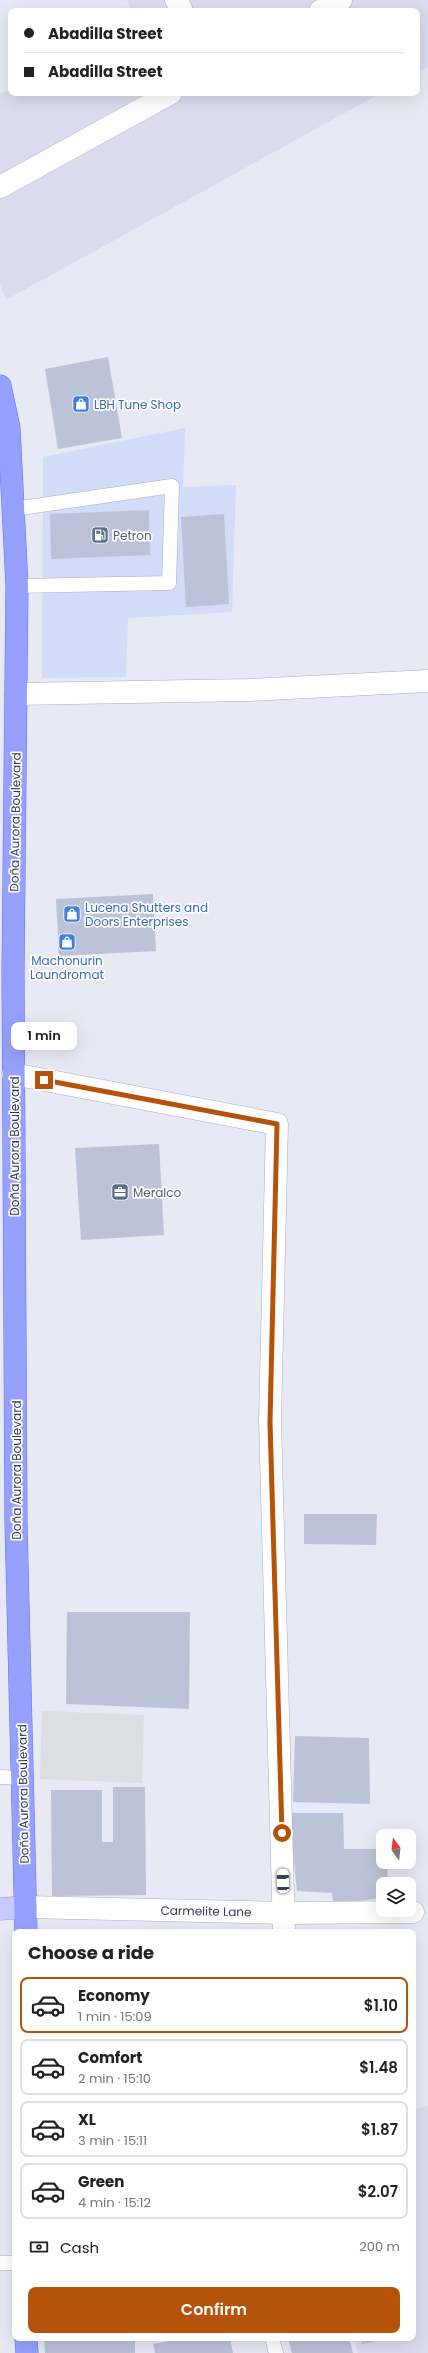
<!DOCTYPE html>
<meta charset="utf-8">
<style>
:root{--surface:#fff;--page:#f2f2f2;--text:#222;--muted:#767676;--line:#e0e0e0;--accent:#b45309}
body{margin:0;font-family:Poppins,sans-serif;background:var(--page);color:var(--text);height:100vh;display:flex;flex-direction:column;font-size:15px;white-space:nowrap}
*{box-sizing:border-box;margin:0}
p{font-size:13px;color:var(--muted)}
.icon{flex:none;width:22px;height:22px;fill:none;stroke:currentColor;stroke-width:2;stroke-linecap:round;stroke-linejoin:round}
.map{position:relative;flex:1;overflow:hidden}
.panel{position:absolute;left:12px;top:1929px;width:404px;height:412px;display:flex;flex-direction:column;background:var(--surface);border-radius:8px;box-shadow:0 4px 16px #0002}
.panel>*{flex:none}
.banner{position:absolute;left:8px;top:8px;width:412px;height:88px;border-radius:8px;box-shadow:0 4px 16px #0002;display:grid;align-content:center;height:88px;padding:0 16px;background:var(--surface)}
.needle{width:26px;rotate:345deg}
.controls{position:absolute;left:376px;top:1829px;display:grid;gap:8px}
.controls a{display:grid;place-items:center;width:40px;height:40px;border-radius:8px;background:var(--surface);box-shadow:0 4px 16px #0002;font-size:20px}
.end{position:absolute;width:18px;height:18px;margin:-9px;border:5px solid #b45309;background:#fff;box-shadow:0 0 0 2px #fff}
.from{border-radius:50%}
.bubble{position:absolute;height:28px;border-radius:8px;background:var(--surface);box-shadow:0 4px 16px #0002;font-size:13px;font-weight:600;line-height:28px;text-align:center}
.car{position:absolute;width:12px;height:24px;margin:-12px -6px;border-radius:5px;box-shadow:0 0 3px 1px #0007;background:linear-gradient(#fff 24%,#345 0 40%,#fff 0 76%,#345 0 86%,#fff 0)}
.banner b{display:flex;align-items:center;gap:14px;height:38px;font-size:15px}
.banner b+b{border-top:1px solid var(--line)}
.banner i{width:10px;height:10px;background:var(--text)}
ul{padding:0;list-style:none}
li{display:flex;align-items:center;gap:12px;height:56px;margin:0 8px 6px;padding:0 8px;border:2px solid var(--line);border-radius:8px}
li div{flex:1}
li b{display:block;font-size:15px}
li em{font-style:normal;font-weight:600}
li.current{border-color:var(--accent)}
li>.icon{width:36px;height:36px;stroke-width:1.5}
h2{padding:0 16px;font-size:18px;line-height:48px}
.pay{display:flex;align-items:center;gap:10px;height:44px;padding:0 16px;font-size:15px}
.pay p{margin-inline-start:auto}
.action{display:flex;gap:8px;margin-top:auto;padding:8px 16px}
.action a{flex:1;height:46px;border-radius:8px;background:var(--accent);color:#fff;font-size:16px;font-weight:600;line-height:46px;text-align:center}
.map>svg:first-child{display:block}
</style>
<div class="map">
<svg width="428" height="2353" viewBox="0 0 428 2353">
<rect width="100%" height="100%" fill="#e7e9f4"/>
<g fill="#d9dced">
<polygon points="127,0 428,0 428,67 417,73 417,11 132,11"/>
<polygon points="11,89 11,93 381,93 6,300 0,284 0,94"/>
<polygon points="428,2106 428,2353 358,2353 354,2338 413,2338 413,2110"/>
</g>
<polygon fill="#d2dbf7" points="185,428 183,487 236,485 232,612 128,618 126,677 42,678 43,457"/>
<polygon fill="#dcdee2" points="42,1711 144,1715 142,1783 40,1779"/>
<g fill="#bcc2d7">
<polygon points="108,357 122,438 58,449 45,369"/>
<polygon points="149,510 150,555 51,559 50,514"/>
<polygon points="224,514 229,604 186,607 181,517"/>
<polygon points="153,894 156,951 59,956 56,899"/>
<polygon points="159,1144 164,1235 81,1240 75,1148"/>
<polygon points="304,1514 377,1514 376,1545 304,1544"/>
<polygon points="67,1612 190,1612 189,1709 66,1704"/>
<polygon points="295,1736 369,1738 370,1804 293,1802"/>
<polygon points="113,1787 145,1787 146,1895 52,1896 51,1790 102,1790 102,1842 113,1842"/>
<polygon points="289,1813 343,1813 344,1849 383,1849 383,1862 387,1862 388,1884 383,1884 383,1898 333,1904 332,1893 297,1891"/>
<polygon points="44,2338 135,2338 135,2353 45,2353"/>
<polygon points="185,2338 230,2338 233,2353 155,2353 153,2344"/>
<polygon points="288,2338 349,2338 353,2353 292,2353"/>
<polygon points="360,2338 386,2338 386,2339 362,2344"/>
</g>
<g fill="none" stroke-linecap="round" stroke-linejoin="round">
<defs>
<g id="lane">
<polyline points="14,509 172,486 169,583 17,586"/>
<polyline points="0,1777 23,1778"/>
<polyline points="0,2263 15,2263"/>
<polyline points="272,2338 276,2353"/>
</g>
<g id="street">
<polyline points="176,0 182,11"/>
<polyline points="320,11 341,0"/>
<polyline points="0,187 171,93"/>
<polyline points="16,694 249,690 428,681"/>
<polyline points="13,1074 277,1124 270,1421 284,1932"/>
<polyline points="26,1907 284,1913 413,1912"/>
</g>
<polyline id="secondary" points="0,1909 26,1907"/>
<g id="primary">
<polyline points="0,386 9,428 17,586 13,972 16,1522 26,1932"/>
<polyline points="26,2338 27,2353"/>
</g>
</defs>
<use href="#lane" stroke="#a9adc0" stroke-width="15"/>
<use href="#street" stroke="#a9adc0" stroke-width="23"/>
<use href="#secondary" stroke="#999fdc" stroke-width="23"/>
<use href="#primary" stroke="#6172e9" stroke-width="23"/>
<use href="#lane" stroke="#fff" stroke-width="14"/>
<use href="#street" stroke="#fff" stroke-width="22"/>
<use href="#secondary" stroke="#c7caff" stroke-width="22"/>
<use href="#primary" stroke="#96a1ff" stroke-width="22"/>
</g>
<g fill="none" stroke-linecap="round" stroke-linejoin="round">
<polyline stroke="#b45309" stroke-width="5" points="44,1080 277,1124 270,1422 282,1833"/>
</g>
<defs>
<symbol id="shop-square" viewBox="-11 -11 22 22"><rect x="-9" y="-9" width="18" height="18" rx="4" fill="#3f7fe0" stroke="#fff"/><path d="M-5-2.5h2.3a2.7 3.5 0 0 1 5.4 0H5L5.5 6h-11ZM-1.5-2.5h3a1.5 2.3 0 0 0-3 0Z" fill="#fff"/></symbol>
<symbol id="fuel-square" viewBox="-11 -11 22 22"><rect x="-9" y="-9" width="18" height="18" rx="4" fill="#5c6f8a" stroke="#fff"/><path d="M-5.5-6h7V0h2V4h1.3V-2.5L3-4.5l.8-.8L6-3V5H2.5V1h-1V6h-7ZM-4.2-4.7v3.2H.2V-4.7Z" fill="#fff"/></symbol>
<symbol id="office-square" viewBox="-11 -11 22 22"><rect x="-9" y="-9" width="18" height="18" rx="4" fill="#5c6f8a" stroke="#fff"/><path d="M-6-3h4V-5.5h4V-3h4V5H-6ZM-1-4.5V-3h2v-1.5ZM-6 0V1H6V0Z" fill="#fff"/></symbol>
</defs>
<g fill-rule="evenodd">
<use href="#shop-square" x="71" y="394" width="20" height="20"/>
<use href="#fuel-square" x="90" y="525" width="20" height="20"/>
<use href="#shop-square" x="62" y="904" width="20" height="20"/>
<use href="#shop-square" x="57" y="932" width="20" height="20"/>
<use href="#office-square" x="110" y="1182" width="20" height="20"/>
</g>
<g text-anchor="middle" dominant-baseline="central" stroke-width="3.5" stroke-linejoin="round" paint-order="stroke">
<g font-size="12" fill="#366cbe" stroke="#fff" text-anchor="start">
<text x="94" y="404">LBH Tune Shop</text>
<text x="85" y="907">Lucena Shutters and<tspan x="85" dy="14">Doors Enterprises</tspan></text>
<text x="67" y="960" text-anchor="middle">Machonurin<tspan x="67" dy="14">Laundromat</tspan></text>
</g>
<g font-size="12" fill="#4e5e75" stroke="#fff" text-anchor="start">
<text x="113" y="535">Petron</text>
<text x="133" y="1192">Meralco</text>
</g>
<g font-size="12" fill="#363a48" stroke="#fff">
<text transform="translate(15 822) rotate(-89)">Doña Aurora Boulevard</text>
<text transform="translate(14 1146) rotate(-90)">Doña Aurora Boulevard</text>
<text transform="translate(16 1470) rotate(-90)">Doña Aurora Boulevard</text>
<text transform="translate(23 1794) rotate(-91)">Doña Aurora Boulevard</text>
<text transform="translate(206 1911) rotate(1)">Carmelite Lane</text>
</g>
</g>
</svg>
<div class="controls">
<a><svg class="needle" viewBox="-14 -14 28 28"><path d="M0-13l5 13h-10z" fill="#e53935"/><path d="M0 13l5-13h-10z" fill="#767676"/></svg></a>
<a><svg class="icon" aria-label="layers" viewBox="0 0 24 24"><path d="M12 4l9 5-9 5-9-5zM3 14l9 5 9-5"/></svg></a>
</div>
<i class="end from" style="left:282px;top:1833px"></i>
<i class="end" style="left:44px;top:1080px"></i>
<div class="bubble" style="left:11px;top:1022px;width:66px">1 min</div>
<i class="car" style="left:283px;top:1881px;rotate:358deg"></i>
<div class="banner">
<b><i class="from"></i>Abadilla Street</b>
<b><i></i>Abadilla Street</b>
</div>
<section class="panel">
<h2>Choose a ride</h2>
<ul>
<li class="current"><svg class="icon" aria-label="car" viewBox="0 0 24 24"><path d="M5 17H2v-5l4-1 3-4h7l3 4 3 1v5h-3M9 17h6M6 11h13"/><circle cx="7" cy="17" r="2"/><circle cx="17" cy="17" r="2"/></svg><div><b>Economy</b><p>1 min · 15:09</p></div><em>$1.10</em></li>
<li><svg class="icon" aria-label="car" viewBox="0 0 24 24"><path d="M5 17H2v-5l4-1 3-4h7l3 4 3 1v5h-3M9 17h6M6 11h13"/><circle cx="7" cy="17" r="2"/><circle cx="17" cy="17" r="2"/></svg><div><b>Comfort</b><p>2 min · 15:10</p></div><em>$1.48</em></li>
<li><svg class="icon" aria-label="car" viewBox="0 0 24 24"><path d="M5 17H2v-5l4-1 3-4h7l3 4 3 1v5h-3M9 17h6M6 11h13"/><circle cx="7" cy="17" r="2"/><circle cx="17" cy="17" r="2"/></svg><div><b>XL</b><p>3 min · 15:11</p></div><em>$1.87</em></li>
<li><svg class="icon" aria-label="car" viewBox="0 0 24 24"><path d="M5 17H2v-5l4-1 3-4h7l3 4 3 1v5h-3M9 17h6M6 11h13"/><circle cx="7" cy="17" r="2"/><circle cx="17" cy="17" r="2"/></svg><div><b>Green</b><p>4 min · 15:12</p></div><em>$2.07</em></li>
</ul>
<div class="pay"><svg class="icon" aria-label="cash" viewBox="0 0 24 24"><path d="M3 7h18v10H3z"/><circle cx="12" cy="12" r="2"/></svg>Cash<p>200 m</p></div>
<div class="action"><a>Confirm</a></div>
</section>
</div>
